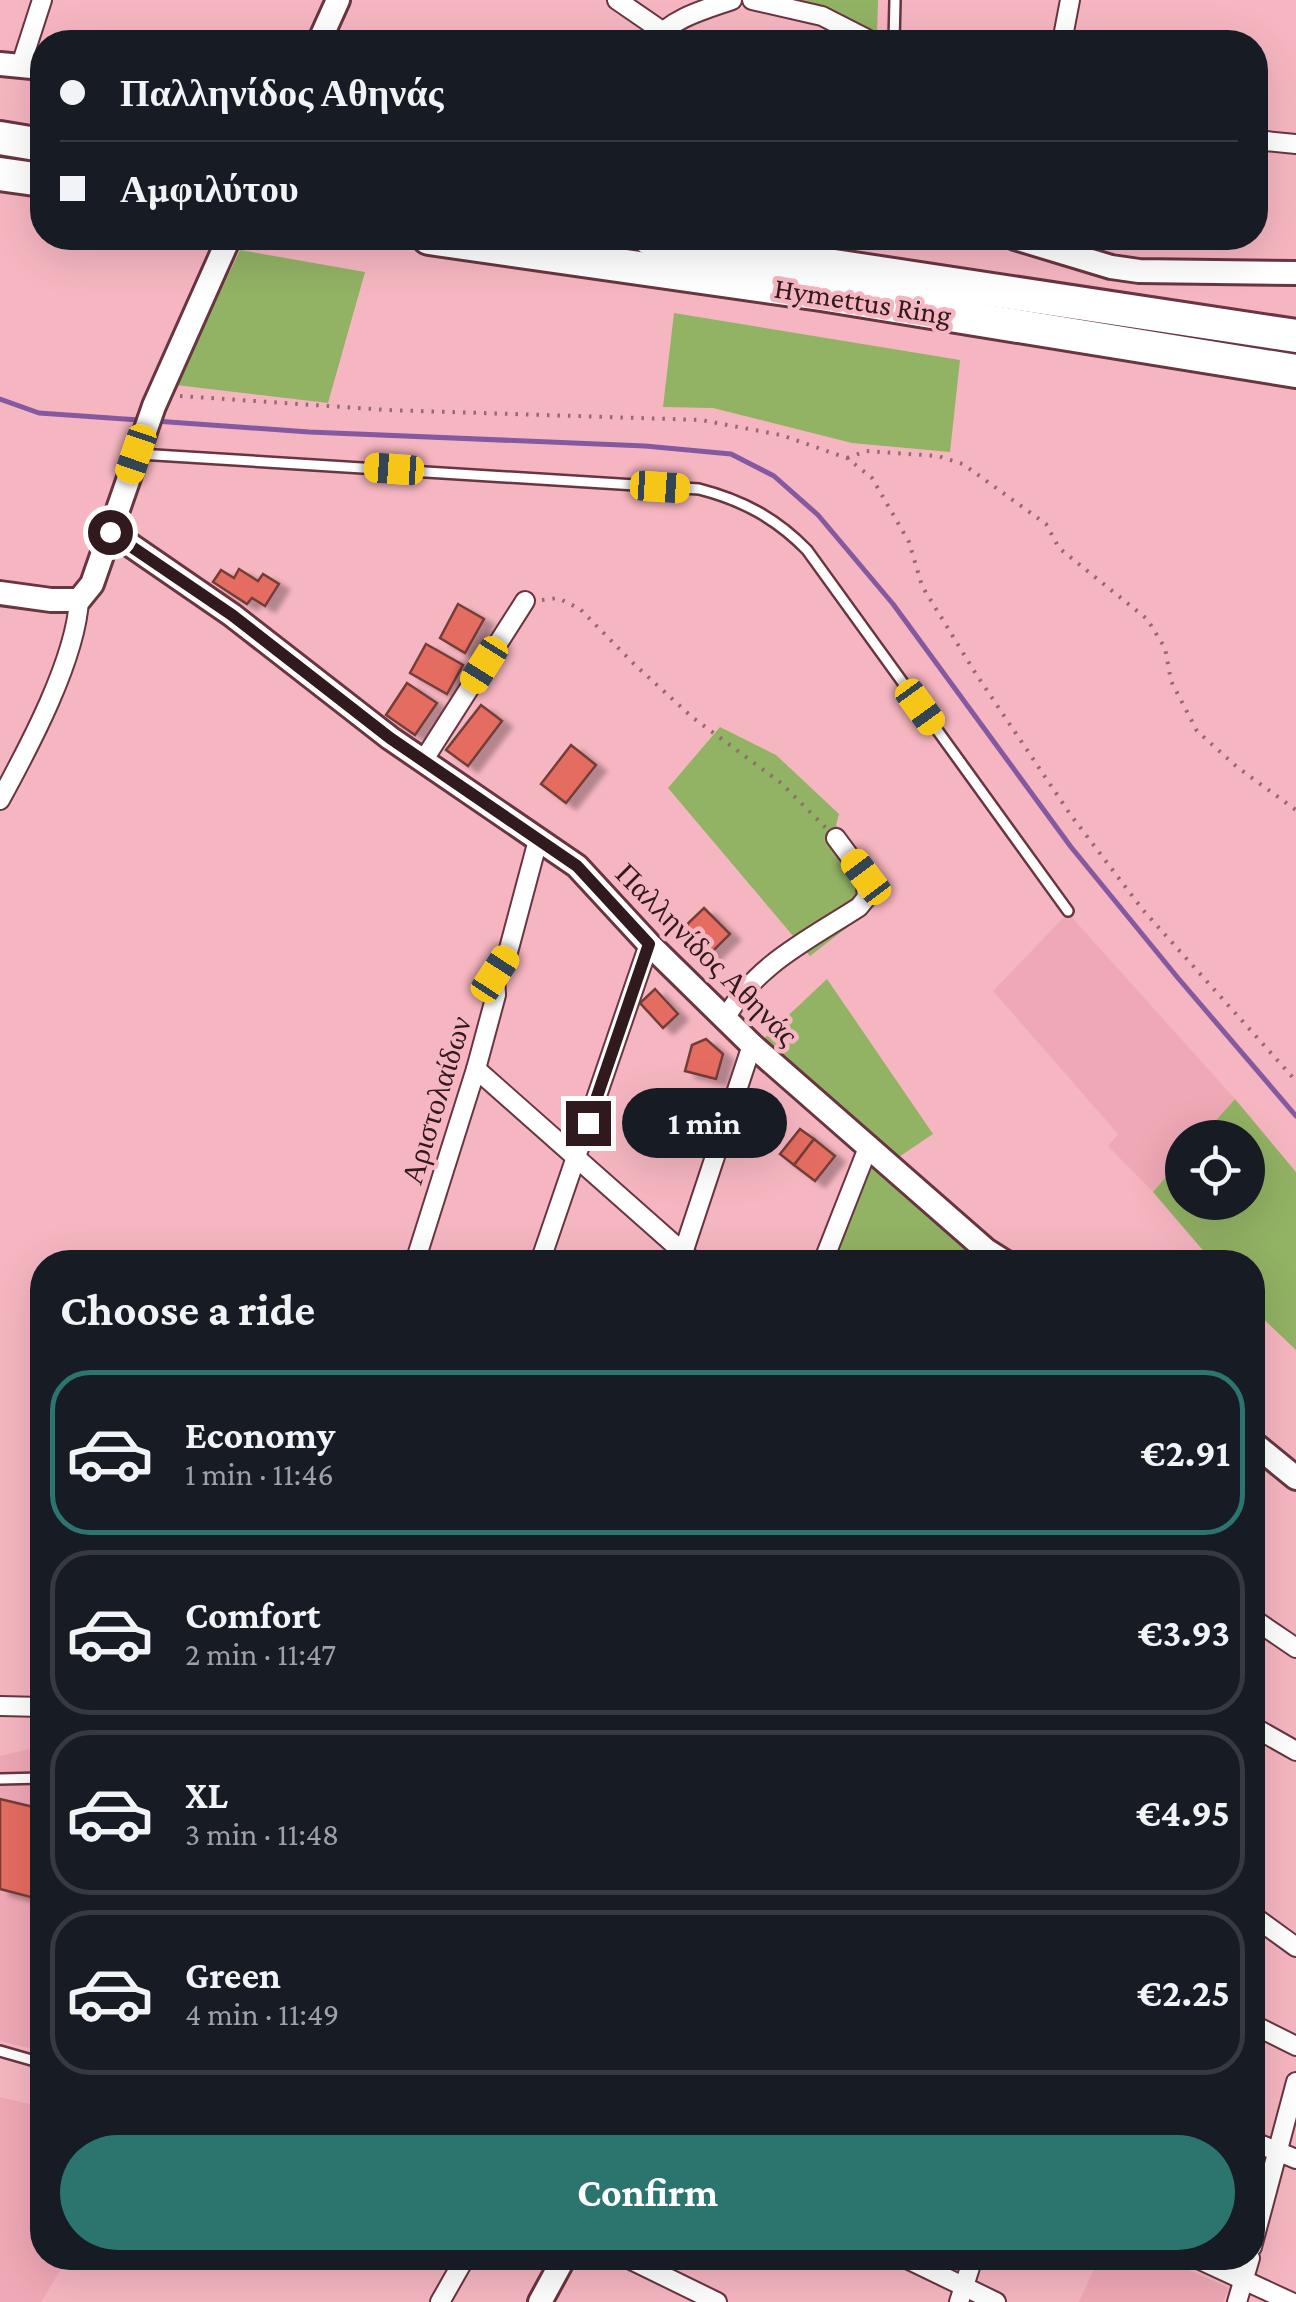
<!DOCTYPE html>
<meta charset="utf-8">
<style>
:root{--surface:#171b24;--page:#242831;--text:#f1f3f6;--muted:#9ea1a6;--line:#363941;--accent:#2c746e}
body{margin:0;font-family:"Crimson Pro",serif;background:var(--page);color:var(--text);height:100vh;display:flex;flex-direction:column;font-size:38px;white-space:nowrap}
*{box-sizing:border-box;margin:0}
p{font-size:32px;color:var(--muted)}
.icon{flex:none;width:55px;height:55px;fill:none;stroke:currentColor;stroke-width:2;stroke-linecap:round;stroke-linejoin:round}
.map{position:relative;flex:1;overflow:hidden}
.sheet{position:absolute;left:30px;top:1250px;width:1235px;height:1020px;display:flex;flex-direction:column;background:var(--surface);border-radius:40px;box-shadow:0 10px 40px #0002}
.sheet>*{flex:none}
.top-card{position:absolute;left:30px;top:30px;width:1238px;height:220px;border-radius:40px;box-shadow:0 10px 40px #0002;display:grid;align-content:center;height:220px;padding:0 30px;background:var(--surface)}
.tools{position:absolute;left:1165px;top:1120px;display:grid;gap:20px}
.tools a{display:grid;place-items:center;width:100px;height:100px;border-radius:50%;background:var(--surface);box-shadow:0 10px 40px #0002;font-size:50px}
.end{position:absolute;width:45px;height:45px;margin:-22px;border:12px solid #311a1e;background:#fff;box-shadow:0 0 0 5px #fff}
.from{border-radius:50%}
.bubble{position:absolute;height:70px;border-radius:35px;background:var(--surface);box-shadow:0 10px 40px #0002;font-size:32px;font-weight:700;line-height:70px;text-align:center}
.car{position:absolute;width:30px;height:60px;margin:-30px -15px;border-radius:12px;box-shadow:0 0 8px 2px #0007;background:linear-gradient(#f5c518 24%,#345 0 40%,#f5c518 0 76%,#345 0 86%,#f5c518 0)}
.top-card b{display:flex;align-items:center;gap:35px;height:95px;font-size:38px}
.top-card b+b{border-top:2px solid var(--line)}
.top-card i{width:25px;height:25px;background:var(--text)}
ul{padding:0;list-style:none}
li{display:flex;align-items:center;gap:30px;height:165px;margin:0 20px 15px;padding:0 10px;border:5px solid var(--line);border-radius:40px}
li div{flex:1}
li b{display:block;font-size:38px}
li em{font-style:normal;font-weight:700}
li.current{border-color:var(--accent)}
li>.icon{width:90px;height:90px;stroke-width:1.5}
h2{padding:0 30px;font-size:45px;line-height:120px}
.button{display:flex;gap:20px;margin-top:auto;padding:20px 30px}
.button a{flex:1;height:115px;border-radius:60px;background:var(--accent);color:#fff;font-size:40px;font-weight:700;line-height:115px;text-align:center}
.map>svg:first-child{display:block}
</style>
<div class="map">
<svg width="1296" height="2302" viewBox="0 0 1296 2302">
<defs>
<filter id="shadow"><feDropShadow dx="10" dy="6" stdDeviation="2.5" flood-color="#0004"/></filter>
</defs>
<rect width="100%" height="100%" fill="#f6b6c1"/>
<g fill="#efa8b5">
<polygon points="1068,913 1235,1099 1201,1137 1182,1138 1182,1158 1153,1192 1108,1146 1118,1134 993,991"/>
<polygon points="42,1746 42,2051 0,2041 0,1756"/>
<polygon points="0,2097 42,2107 42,2258 68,2258 41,2302 0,2302"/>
<polygon points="1099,2258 1161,2258 1229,2288 1223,2302 1079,2302"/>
</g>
<g fill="#92b264">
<polygon points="781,0 878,0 877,34"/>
<polygon points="240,250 365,272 328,403 176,385"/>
<polygon points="674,313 960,360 950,452 852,443 713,408 663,407"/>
<polygon points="720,727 776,755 839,814 836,825 889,895 810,956 668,788"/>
<polygon points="827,979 933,1134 893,1161 758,1044"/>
<polygon points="1235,1099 1296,1172 1296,1350 1253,1309 1252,1262 1213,1262 1153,1192 1182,1158 1182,1202 1248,1202 1248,1138 1201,1137"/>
<polygon points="872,1158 974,1252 970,1262 830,1262"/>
</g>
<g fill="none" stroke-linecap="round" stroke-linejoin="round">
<g stroke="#8559a0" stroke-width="5">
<polyline points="0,399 39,413 139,420"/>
<polyline points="155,421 309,432 645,446 731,454 774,476 818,515 893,604 1071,847 1178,978 1296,1116"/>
</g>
</g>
<g fill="#e56c61" stroke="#733e38" stroke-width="2.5" filter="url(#shadow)">
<polygon points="239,569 258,581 263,574 279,584 265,606 252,598 247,604 213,582 221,570 234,578"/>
<polygon points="458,604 484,619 465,653 440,638"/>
<polygon points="426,644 463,665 447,694 410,673"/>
<polygon points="407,683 437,703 415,735 386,715"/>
<polygon points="481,705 502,721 468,766 446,750"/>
<polygon points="571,745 596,765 566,803 541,784"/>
<polygon points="704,908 730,934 704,960 678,933"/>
<polygon points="655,989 678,1014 663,1028 640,1003"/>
<polygon points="706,1039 723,1054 716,1079 685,1071 692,1045"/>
<polygon points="800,1129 814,1139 794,1165 780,1154"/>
<polygon points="814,1139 835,1156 815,1181 794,1165"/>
<polygon points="0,1799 42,1809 42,1900 0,1889"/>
</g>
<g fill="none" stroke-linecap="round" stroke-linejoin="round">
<defs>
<g id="service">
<polyline points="894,42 895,0"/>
<path d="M139,454L699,489C742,500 776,518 807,550L1068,911"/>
<polyline points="0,1779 42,1778"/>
<polyline points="0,2051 42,2063"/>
</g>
<g id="minor">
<polyline points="617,0 662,31"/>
<polyline points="752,0 822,16 873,42"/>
<path d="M653,42C672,18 703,10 732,0"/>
<polyline points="1062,42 1070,0"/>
<polyline points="21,65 42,0"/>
<polyline points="1255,140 1296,144"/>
<polyline points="423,761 525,601"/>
<path d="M0,800C29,747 76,659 79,600"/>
<path d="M725,1019C755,965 808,940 859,907L867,897L865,877L836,838"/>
<polyline points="476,1069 694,1262"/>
<polyline points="415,1262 476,1069 496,995 495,974 507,956 538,840"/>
<polyline points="540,1262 649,944"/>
<polyline points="680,1262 752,1045"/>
<polyline points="823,1262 869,1145"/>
<polyline points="1252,1618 1296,1648"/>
<polyline points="0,1706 42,1707"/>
<polyline points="1252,1726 1296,1751"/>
<polyline points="1252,1915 1296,1947"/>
<polyline points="1252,2024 1296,2046"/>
<polyline points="1252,2141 1296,2159"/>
<polyline points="1252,2247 1296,2082"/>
<polyline points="627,2258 717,2302"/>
<polyline points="905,2258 996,2302"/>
<polyline points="1196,2258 1291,2302"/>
<polyline points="440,2302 465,2258"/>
<polyline points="959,2302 973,2258"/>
<polyline points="1237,2302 1250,2258"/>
</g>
<g id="tertiary">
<polyline points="319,42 338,0"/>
<polyline points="0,64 42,68"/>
<polyline points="1015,238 1111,267 1139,271 1296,273"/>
<polyline points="110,531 232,615 390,738 577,866 649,944 752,1045 986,1250 1005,1262"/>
<polyline points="0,593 51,600 79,600 92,584 154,406 229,238"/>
<polyline points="1252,1442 1296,1478"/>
<polyline points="540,2302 564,2258"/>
</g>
<g id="motorway">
<polyline points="0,138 42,145"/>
<polyline points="0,174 42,180"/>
<polyline points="429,238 821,294 1296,371"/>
<polyline points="649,238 1296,336"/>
</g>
</defs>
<use href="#service" stroke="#683540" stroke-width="14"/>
<use href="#minor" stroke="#683540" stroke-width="22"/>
<use href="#tertiary" stroke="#683540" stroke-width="28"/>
<use href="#motorway" stroke="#683540" stroke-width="38"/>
<g stroke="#956970" stroke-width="4" stroke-dasharray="2.5 8" stroke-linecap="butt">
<polyline points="180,396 388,410 701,420 781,435 847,458 872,478 909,542 922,586 976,674 1070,814 1143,910 1296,1081"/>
<polyline points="847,458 866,451 938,456 963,464 1046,524 1059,548 1147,619 1165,648 1171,681 1197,731 1237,767 1296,810"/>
<polyline points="542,600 558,598 580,609 634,664 692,717 781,783 826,828"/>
</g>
<use href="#service" stroke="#fff" stroke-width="9"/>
<use href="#minor" stroke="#fff" stroke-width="18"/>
<use href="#tertiary" stroke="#fff" stroke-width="22"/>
<use href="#motorway" stroke="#fff" stroke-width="32"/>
</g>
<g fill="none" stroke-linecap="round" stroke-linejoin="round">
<polyline stroke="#311a1e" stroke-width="12" points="110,532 232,615 390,738 577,866 649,944 588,1123"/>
</g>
<g text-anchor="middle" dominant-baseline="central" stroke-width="9" stroke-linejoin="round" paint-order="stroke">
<g font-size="30" fill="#311a1e" stroke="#f6b6c1">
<text transform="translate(863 301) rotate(9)">Hymettus Ring</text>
<text transform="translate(707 954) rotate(45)">Παλληνίδος Αθηνάς</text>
<text transform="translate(436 1100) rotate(-73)">Αριστολαίδων</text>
</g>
</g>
</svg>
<div class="tools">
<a><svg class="icon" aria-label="locate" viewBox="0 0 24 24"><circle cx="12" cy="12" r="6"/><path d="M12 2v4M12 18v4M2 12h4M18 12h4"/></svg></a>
</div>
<i class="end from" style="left:110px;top:532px"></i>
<i class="end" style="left:588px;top:1123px"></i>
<div class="bubble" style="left:622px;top:1088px;width:165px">1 min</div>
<i class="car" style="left:136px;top:454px;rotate:199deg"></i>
<i class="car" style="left:394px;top:469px;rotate:274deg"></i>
<i class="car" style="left:660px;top:487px;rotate:94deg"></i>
<i class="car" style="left:484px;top:665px;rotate:212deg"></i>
<i class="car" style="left:920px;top:707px;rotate:144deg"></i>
<i class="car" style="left:866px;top:877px;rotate:323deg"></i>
<i class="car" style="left:495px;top:974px;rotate:33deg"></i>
<div class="top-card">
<b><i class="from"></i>Παλληνίδος Αθηνάς</b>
<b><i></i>Αμφιλύτου</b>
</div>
<section class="sheet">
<h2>Choose a ride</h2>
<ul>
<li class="current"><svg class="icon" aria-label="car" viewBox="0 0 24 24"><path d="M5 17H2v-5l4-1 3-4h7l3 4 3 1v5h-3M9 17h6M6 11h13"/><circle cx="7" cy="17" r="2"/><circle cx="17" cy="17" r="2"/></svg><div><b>Economy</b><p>1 min · 11:46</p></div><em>€2.91</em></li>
<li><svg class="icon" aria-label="car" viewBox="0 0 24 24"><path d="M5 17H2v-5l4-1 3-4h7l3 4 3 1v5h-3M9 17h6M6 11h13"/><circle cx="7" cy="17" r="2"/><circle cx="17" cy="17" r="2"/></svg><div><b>Comfort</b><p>2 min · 11:47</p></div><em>€3.93</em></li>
<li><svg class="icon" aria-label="car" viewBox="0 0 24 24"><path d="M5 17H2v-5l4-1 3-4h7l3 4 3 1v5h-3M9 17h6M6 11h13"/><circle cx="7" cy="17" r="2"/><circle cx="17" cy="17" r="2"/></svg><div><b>XL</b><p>3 min · 11:48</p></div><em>€4.95</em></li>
<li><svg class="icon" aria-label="car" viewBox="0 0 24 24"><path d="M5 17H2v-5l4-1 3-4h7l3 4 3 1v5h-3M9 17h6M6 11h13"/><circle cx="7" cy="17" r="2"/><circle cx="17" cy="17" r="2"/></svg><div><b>Green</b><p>4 min · 11:49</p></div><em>€2.25</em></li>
</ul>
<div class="button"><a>Confirm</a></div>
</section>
</div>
